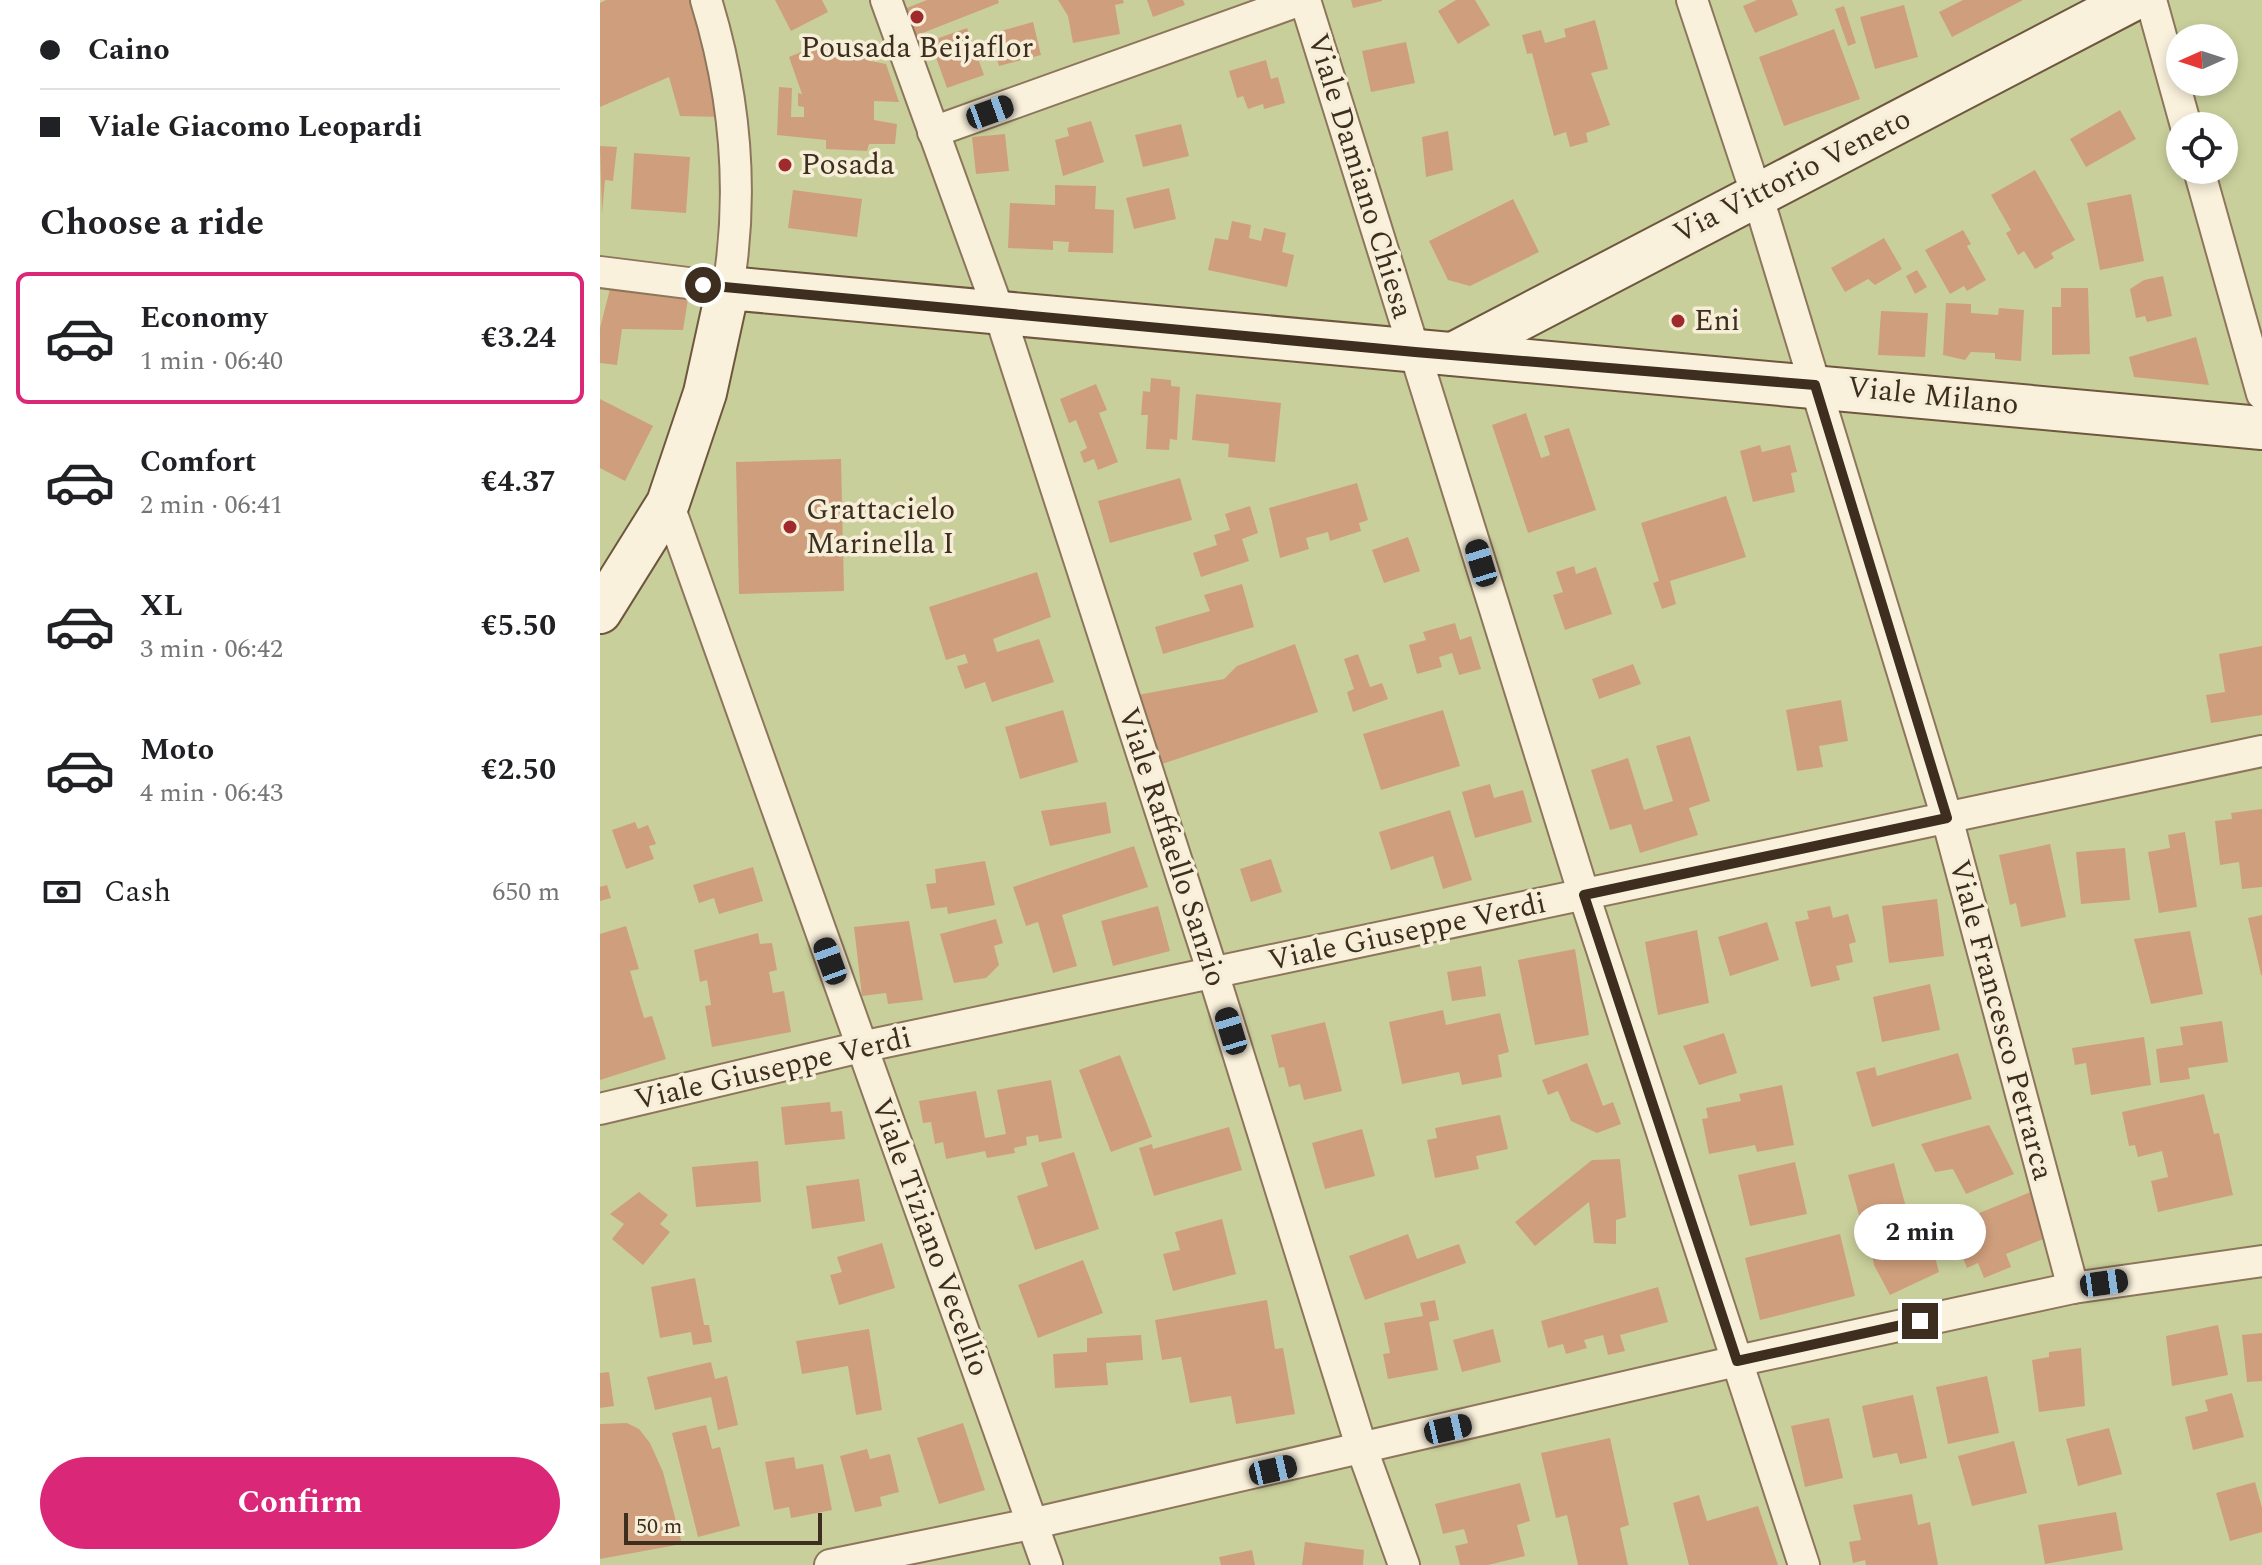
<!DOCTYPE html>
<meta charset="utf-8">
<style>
:root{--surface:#fff;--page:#f6f6f6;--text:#202124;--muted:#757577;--line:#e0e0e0;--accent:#db2777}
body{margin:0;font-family:Spectral,serif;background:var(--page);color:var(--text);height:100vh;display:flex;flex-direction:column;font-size:30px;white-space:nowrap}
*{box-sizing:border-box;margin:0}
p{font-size:26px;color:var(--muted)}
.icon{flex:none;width:44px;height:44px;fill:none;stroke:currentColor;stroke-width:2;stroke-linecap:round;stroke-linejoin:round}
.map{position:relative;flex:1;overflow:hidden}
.panel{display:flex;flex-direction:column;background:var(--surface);width:600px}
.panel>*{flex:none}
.hud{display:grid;align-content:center;height:176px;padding:0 40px;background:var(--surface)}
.needle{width:52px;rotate:267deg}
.buttons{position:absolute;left:1566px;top:24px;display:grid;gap:16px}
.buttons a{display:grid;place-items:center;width:72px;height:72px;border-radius:50%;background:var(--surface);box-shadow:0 4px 12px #0003;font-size:40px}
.scale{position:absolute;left:24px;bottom:20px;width:198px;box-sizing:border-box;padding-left:8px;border:4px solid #3d2e20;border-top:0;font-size:22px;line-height:28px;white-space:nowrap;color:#3d2e20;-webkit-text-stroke:6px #f7eed8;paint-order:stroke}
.end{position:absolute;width:36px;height:36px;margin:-18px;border:10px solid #3d2e20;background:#fff;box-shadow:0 0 0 4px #fff}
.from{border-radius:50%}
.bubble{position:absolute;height:56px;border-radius:28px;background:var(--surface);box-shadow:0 4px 12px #0003;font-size:26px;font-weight:700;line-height:56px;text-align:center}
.car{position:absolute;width:24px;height:48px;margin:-24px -12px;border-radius:10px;box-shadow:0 0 6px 2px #0007;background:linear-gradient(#222 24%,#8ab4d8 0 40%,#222 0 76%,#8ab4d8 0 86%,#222 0)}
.hud b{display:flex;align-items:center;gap:28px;height:76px;font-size:30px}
.hud b+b{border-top:2px solid var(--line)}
.hud i{width:20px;height:20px;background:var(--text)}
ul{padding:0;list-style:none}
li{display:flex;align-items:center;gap:24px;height:132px;margin:0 16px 12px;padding:0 24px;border:4px solid transparent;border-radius:12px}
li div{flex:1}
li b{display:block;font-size:30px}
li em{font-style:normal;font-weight:700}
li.on{border-color:var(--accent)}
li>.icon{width:72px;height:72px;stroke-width:1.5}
h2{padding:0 40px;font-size:36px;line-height:96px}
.pay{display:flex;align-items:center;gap:20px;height:88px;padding:0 40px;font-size:30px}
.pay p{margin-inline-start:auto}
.button{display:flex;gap:16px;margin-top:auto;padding:16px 40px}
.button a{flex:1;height:92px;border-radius:48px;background:var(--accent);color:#fff;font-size:32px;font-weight:700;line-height:92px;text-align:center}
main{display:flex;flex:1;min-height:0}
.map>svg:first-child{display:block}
</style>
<main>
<section class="panel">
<div class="hud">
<b><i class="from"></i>Caino</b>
<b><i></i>Viale Giacomo Leopardi</b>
</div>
<h2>Choose a ride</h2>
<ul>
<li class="on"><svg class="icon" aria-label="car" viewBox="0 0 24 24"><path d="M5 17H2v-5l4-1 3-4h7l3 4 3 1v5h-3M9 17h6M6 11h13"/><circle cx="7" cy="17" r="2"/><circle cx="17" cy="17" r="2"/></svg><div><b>Economy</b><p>1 min · 06:40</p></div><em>€3.24</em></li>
<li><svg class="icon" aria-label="car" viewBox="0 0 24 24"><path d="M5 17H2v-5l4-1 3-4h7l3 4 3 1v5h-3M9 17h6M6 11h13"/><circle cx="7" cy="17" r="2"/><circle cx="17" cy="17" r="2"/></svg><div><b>Comfort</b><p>2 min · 06:41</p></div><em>€4.37</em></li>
<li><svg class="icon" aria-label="car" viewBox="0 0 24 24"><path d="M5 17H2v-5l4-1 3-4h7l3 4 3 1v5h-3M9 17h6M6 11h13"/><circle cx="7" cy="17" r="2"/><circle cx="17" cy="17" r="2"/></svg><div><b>XL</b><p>3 min · 06:42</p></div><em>€5.50</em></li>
<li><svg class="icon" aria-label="car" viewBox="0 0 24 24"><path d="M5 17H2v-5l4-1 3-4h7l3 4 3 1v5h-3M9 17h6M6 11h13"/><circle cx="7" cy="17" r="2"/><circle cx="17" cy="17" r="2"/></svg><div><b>Moto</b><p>4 min · 06:43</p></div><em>€2.50</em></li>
</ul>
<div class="pay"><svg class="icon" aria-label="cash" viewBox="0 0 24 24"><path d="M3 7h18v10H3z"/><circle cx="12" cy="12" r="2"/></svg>Cash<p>650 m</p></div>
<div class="button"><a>Confirm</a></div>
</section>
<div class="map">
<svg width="1662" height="1565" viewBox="0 0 1662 1565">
<rect width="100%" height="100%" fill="#f0e4c8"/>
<path fill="#c9cf9b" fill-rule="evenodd" d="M0,0H1662V1565H0ZM1580,38H1624V82H1580ZM1580,126H1624V170H1580Z"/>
<g fill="#cf9f7d">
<polygon points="6,0 95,0 120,117 80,116 69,77 0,107 0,3"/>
<polygon points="175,0 222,0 228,12 191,31"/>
<polygon points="327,0 398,0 399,3 315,36 304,9"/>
<polygon points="458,0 523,0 524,3 515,5 520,34 473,43 468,16"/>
<polygon points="547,0 583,0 585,5 553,17"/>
<polygon points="751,0 782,0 782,1 753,8"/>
<polygon points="856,0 875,0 890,25 858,44 838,11"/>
<polygon points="1157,0 1192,0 1198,15 1155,33 1143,6"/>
<polygon points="1363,0 1423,0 1352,37 1339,12"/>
<polygon points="1304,5 1318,57 1275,69 1260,17"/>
<polygon points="1244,6 1256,43 1248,46 1235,9"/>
<polygon points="995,20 1008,69 991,73 1010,125 986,133 988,142 970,147 966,132 954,136 932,53 927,54 922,35 941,30 945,43 966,37 964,29"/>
<polygon points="433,22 441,55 399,66 390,34"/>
<polygon points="367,28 384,75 347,88 333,49 325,52 322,44"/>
<polygon points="1234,29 1260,99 1184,126 1159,57"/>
<polygon points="258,42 266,60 286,64 299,102 274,101 274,120 297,124 295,144 269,144 267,151 226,149 226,140 177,135 179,87 192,88 191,117 204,117 204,107 198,106 198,93 202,94 189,57 218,45 225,52"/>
<polygon points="806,42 815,83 771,92 762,51"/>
<polygon points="666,60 671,79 678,77 685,103 664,109 663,104 648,109 643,96 637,98 629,71"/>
<polygon points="1520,110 1536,139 1486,167 1470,139"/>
<polygon points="491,121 504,162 463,176 455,140 469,136 467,128"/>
<polygon points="581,124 589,156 543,167 535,135"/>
<polygon points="848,131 853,170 826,177 822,137"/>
<polygon points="405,134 409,171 376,174 372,137"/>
<polygon points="0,146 17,147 13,181 5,180 2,214"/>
<polygon points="34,153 90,157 86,213 31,209"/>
<polygon points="1435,170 1475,240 1451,253 1454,258 1435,269 1424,251 1418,255 1406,233 1411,230 1391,195"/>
<polygon points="455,185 496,186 495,209 514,210 513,253 468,252 469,242 453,241 453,250 408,248 410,203 455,205"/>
<polygon points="569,188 576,219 534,229 526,198"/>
<polygon points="193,190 262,199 257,237 188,228"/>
<polygon points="1531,194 1544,261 1500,270 1487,203"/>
<polygon points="913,199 939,252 870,286 848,280 829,241"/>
<polygon points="632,221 651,225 649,238 661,241 664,228 686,233 682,252 694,255 687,287 608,270 615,238 628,240"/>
<polygon points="1363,230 1371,244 1367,246 1386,280 1367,291 1364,286 1350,294 1325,250"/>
<polygon points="1284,238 1302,269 1275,285 1268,279 1245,292 1231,268"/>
<polygon points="1317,270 1327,287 1315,294 1306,276"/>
<polygon points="1563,276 1572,316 1547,322 1545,316 1536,318 1530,289 1544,280"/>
<polygon points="1461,288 1488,288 1490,354 1452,355 1452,307 1461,307"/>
<polygon points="10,289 89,293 83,330 22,329 17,365 0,363 0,328"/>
<polygon points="1346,303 1371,304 1371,313 1398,315 1399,308 1424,310 1421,361 1395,359 1395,353 1371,352 1365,360 1343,355"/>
<polygon points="1281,311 1328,313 1325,357 1278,355"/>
<polygon points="1596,337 1609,385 1534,377 1529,357"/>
<polygon points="551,378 571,380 571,386 580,387 577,440 570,439 569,450 546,449 548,415 541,415 543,391 550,392"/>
<polygon points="496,384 507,410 499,413 518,462 498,470 494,459 484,463 480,452 487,448 476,420 469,423 460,399"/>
<polygon points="596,394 681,403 675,462 628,457 629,444 592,440"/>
<polygon points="0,399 53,426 25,481 0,468"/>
<polygon points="926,413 941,458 950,455 944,436 969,428 996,510 928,533 892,425"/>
<polygon points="1160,445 1162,452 1190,445 1197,472 1191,473 1195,492 1153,502 1140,451"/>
<polygon points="241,459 244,591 139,594 136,462"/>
<polygon points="580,478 592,520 510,543 498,501"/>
<polygon points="757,483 768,520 759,523 761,531 730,541 728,532 706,538 709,549 680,558 669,508"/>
<polygon points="1126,496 1146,557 1070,581 1076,604 1062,609 1053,583 1059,581 1041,523"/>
<polygon points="650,506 658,533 642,539 649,561 601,577 593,553 617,545 614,535 630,530 625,514"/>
<polygon points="808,537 820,571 784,583 772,550"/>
<polygon points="974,566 976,574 996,567 1012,614 965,630 953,595 963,592 956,572"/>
<polygon points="437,572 451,617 393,639 397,652 439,639 454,682 392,702 385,682 365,689 357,666 368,663 365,654 346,660 329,607"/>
<polygon points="642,584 654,627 563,654 555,627 610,611 604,595"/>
<polygon points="855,623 860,640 871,636 881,669 859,675 852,653 839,657 842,667 817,674 809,645 826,640 823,632"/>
<polygon points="695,644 718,712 559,765 532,696 624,679 637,666"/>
<polygon points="1662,646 1662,715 1611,723 1606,695 1625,692 1619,654"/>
<polygon points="758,654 770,687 782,683 788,699 753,712 747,692 754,689 744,659"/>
<polygon points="1033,664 1041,684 999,699 992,679"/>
<polygon points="1241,700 1248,741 1219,746 1223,767 1197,771 1186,710"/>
<polygon points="463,710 478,762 420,779 405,727"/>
<polygon points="843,710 860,766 781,790 763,734"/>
<polygon points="1090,736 1110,801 1089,808 1098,835 1040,853 1031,824 1010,830 991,770 1028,758 1044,810 1073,801 1056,746"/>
<polygon points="890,784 894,798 923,790 932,822 875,838 862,792"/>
<polygon points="506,802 511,833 450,846 441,811"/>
<polygon points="1662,809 1662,887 1642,889 1639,862 1620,865 1615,821 1632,819 1631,813"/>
<polygon points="850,810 872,880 843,889 833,856 791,870 779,832"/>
<polygon points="35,822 38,829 48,825 56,844 49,846 54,859 26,869 12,830"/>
<polygon points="1585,832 1597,907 1559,913 1548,852 1570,848 1568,835"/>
<polygon points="1450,844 1466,917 1421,927 1416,903 1410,905 1399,855"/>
<polygon points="534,846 548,887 462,915 477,966 453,973 438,922 426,926 413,887"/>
<polygon points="1525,848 1530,900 1481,904 1476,852"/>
<polygon points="671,859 682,892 651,902 640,869"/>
<polygon points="385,861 395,905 348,914 347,907 331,909 326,884 336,883 335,869"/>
<polygon points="153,867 163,901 119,914 114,898 99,903 93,885"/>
<polygon points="7,885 11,898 0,901 0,887"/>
<polygon points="1337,899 1344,956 1289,963 1282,906"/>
<polygon points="558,906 570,951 513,966 501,921"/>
<polygon points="1230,906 1233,918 1248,914 1256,942 1249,944 1253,962 1236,966 1240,980 1211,987 1195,922 1209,919 1207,911"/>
<polygon points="1662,915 1662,975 1661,975 1648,918"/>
<polygon points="396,919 403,943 394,946 399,965 386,978 354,983 340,934"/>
<polygon points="309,921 323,1000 288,1004 286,993 262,996 254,927"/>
<polygon points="1167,922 1179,960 1130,976 1118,937"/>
<polygon points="26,926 39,969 30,971 44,1018 52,1016 66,1059 0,1080 0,934"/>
<polygon points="1097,930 1109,1003 1058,1015 1045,942"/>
<polygon points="1590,931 1603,994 1551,1004 1534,939"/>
<polygon points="158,933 160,944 172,943 177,970 169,972 173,993 184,991 191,1032 112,1047 105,1006 111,1005 107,980 100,982 94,950"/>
<polygon points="975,949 989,1035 935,1045 918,960"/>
<polygon points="881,966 886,996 852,1001 847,972"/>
<polygon points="1330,984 1340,1030 1282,1042 1273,997"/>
<polygon points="843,1010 846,1025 900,1013 909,1052 898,1055 902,1077 862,1085 859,1072 802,1084 789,1022"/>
<polygon points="1622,1021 1628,1062 1588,1068 1590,1079 1560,1083 1556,1049 1583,1045 1580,1027"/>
<polygon points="725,1022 742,1091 704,1100 700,1084 689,1087 684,1067 679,1068 671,1035"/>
<polygon points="1124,1033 1137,1073 1099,1085 1083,1046"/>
<polygon points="1544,1037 1551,1085 1491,1095 1486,1063 1475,1065 1472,1048"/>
<polygon points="1358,1053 1372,1099 1272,1127 1256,1072 1275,1067 1277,1076"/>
<polygon points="520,1055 552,1137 511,1152 479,1070"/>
<polygon points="987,1063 1003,1106 1013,1102 1021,1124 997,1133 971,1121 958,1091 948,1095 942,1080"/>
<polygon points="451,1080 462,1138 439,1142 438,1135 426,1137 427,1145 414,1148 415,1153 387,1158 385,1151 346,1159 343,1142 335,1144 331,1122 323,1123 319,1101 376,1091 385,1138 406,1134 397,1090"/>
<polygon points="1182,1085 1194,1145 1157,1152 1155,1145 1109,1154 1102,1119 1108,1118 1106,1108 1141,1101 1139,1094"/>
<polygon points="1604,1094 1614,1134 1619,1133 1633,1195 1558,1212 1551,1181 1568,1177 1562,1151 1538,1157 1535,1145 1529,1146 1522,1112"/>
<polygon points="230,1102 231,1112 242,1111 245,1139 185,1145 181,1107"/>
<polygon points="900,1115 908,1149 876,1156 879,1169 835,1178 827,1140 837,1138 835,1128"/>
<polygon points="1389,1125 1414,1174 1366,1194 1353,1169 1335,1172 1321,1144"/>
<polygon points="629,1127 642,1170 554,1196 539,1148 552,1144 553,1149"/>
<polygon points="762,1129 775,1176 725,1189 712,1143"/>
<polygon points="474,1152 499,1229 435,1250 417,1196 448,1186 441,1163"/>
<polygon points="1020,1159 1026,1217 1016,1220 1016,1244 994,1243 989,1202 935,1246 915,1222 992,1160"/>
<polygon points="158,1161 161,1202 96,1207 92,1167"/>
<polygon points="1195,1162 1207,1214 1150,1226 1138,1175"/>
<polygon points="1294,1163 1306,1207 1321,1206 1339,1272 1290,1295 1274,1265 1265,1218 1260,1219 1248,1175"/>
<polygon points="259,1179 265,1221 212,1229 206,1186"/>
<polygon points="1433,1191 1451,1236 1406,1254 1411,1267 1384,1278 1378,1263 1367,1268 1350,1225"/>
<polygon points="39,1192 68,1215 60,1224 70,1232 43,1265 12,1239 24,1224 10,1214"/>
<polygon points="622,1219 636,1274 573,1291 563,1254 580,1250 575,1232"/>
<polygon points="808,1234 817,1259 859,1244 866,1263 765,1300 749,1256"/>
<polygon points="1240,1234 1255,1296 1160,1320 1145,1258"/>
<polygon points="282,1243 295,1288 239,1305 230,1275 242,1272 237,1257"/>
<polygon points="483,1260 503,1313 438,1338 418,1285"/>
<polygon points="95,1278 104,1325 109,1325 112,1342 93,1345 91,1332 60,1338 51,1287"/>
<polygon points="1058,1287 1068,1322 1020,1335 1025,1351 1008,1355 1003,1335 984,1340 987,1348 966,1354 963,1344 948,1348 941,1321"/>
<polygon points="667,1300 675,1349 683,1348 695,1414 636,1424 631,1396 590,1403 581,1357 562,1360 555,1320"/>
<polygon points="835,1300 839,1320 829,1322 838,1370 788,1379 783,1354 790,1353 784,1323 823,1316 820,1303"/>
<polygon points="1618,1325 1628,1375 1572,1386 1566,1336"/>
<polygon points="269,1329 282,1410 256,1415 248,1366 202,1374 196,1341"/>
<polygon points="893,1329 901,1362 862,1372 853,1340"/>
<polygon points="1662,1333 1662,1381 1647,1382 1642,1335"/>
<polygon points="541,1335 543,1360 506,1363 508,1385 455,1388 453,1354 487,1352 487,1338"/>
<polygon points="1481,1348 1485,1406 1439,1412 1432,1360 1449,1357 1449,1352"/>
<polygon points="111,1362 115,1379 127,1376 138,1425 118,1430 111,1397 55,1410 47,1377"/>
<polygon points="9,1372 14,1406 0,1408 0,1373"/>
<polygon points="1387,1376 1399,1433 1348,1444 1336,1387"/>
<polygon points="1632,1393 1644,1437 1593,1450 1585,1417 1608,1411 1605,1400"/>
<polygon points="1313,1395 1327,1458 1300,1464 1297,1453 1273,1458 1262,1406"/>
<polygon points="1229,1418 1243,1478 1205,1487 1191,1426"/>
<polygon points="27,1423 39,1429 50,1443 63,1472 82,1544 0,1559 0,1424"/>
<polygon points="363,1423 385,1490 339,1504 317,1438"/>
<polygon points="106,1425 112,1449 120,1447 140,1526 98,1537 72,1433"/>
<polygon points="1509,1428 1522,1474 1478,1486 1466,1439"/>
<polygon points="1010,1438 1029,1525 1020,1528 1028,1565 978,1565 967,1515 956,1518 941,1453"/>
<polygon points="1414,1441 1427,1493 1372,1506 1358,1456"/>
<polygon points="267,1449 270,1459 290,1454 299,1492 280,1497 282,1506 255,1512 240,1456"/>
<polygon points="194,1457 196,1469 223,1464 232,1510 191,1518 189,1507 174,1510 165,1462"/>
<polygon points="1655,1482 1662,1508 1662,1532 1630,1541 1616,1493"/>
<polygon points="920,1483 930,1521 917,1525 925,1556 888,1565 860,1565 855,1546 868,1543 864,1529 843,1534 835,1504"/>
<polygon points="1312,1494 1318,1525 1330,1522 1338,1565 1266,1565 1265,1560 1253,1563 1249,1542 1261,1540 1253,1505"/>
<polygon points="1099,1495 1107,1521 1158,1506 1178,1565 1089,1565 1073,1503"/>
<polygon points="1516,1512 1523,1550 1445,1564 1438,1525"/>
<polygon points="705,1542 764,1550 763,1565 702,1565"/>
<polygon points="652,1550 655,1565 621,1565 619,1557"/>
</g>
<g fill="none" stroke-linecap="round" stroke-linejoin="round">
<defs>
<g id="street">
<polyline points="286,0 399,312 613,973 762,1449 804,1565"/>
<polyline points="705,0 984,895 1204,1565"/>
<polyline points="1092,0 1163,214 1347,818 1473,1288"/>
<polyline points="1551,0 1586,126"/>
<polyline points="333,132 701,0"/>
<polyline points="1599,170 1662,394"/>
<path d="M0,272L128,288C144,191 135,94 106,0"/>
<polyline points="68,503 447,1565"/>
<polyline points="0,1109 261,1047 1662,751"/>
<polyline points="230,1565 435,1523 1137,1361 1473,1288 1662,1261"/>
</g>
<g id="secondary">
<polyline points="853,354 1532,0"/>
<polyline points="0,612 68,503 105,393 128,288 1662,428"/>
</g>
</defs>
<use href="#street" stroke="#8d765c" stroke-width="34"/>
<use href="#secondary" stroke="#6f573f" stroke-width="46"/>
<use href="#street" stroke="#faf1dc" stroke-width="30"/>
<use href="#secondary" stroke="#faf1dc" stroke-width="42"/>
</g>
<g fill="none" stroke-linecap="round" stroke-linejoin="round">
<polyline stroke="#3d2e20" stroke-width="10" points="103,285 815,352 1215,385 1347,818 984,895 1137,1361 1320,1321"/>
</g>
<g fill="#9e2a2b" stroke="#f7eed8" stroke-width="3">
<circle cx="317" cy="17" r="8"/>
<circle cx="185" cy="165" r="8"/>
<circle cx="1078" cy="321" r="8"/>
<circle cx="190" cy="527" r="8"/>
</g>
<g text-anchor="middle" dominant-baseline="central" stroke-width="7" stroke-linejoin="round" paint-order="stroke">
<g font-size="30" fill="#3d2e20" stroke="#f7eed8" text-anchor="start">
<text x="317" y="48" text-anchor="middle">Pousada Beijaflor</text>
<text x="201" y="165">Posada</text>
<text x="1094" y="321">Eni</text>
<text x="206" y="510">Grattacielo<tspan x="206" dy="34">Marinella I</tspan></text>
</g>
<g font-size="30" fill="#3d2e20" stroke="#f7eed8">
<text transform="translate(760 176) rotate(73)">Viale Damiano Chiesa</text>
<text transform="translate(1192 176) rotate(-27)">Via Vittorio Veneto</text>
<text transform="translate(1333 396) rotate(6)">Viale Milano</text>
<text transform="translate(572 847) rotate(72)">Viale Raffaello Sanzio</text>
<text transform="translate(807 932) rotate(-12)">Viale Giuseppe Verdi</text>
<text transform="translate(1401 1020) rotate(75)">Viale Francesco Petrarca</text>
<text transform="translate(173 1069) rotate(-13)">Viale Giuseppe Verdi</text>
<text transform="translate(330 1237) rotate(70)">Viale Tiziano Vecellio</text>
</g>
</g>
</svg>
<div class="buttons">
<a><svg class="needle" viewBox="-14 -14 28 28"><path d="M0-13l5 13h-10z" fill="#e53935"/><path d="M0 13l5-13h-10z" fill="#757577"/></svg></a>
<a><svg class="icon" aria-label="locate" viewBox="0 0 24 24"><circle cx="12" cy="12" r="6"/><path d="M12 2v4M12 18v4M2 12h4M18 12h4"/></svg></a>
</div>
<div class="scale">50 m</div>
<i class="end from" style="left:103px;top:285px"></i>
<i class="end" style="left:1320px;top:1321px"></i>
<div class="bubble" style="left:1254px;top:1204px;width:132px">2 min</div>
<i class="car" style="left:390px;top:112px;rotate:70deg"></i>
<i class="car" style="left:881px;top:563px;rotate:343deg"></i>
<i class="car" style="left:230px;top:961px;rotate:340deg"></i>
<i class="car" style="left:631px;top:1031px;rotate:343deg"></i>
<i class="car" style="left:1504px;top:1283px;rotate:82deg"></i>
<i class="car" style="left:848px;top:1429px;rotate:77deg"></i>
<i class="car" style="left:673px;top:1470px;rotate:77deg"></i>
</div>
</main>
